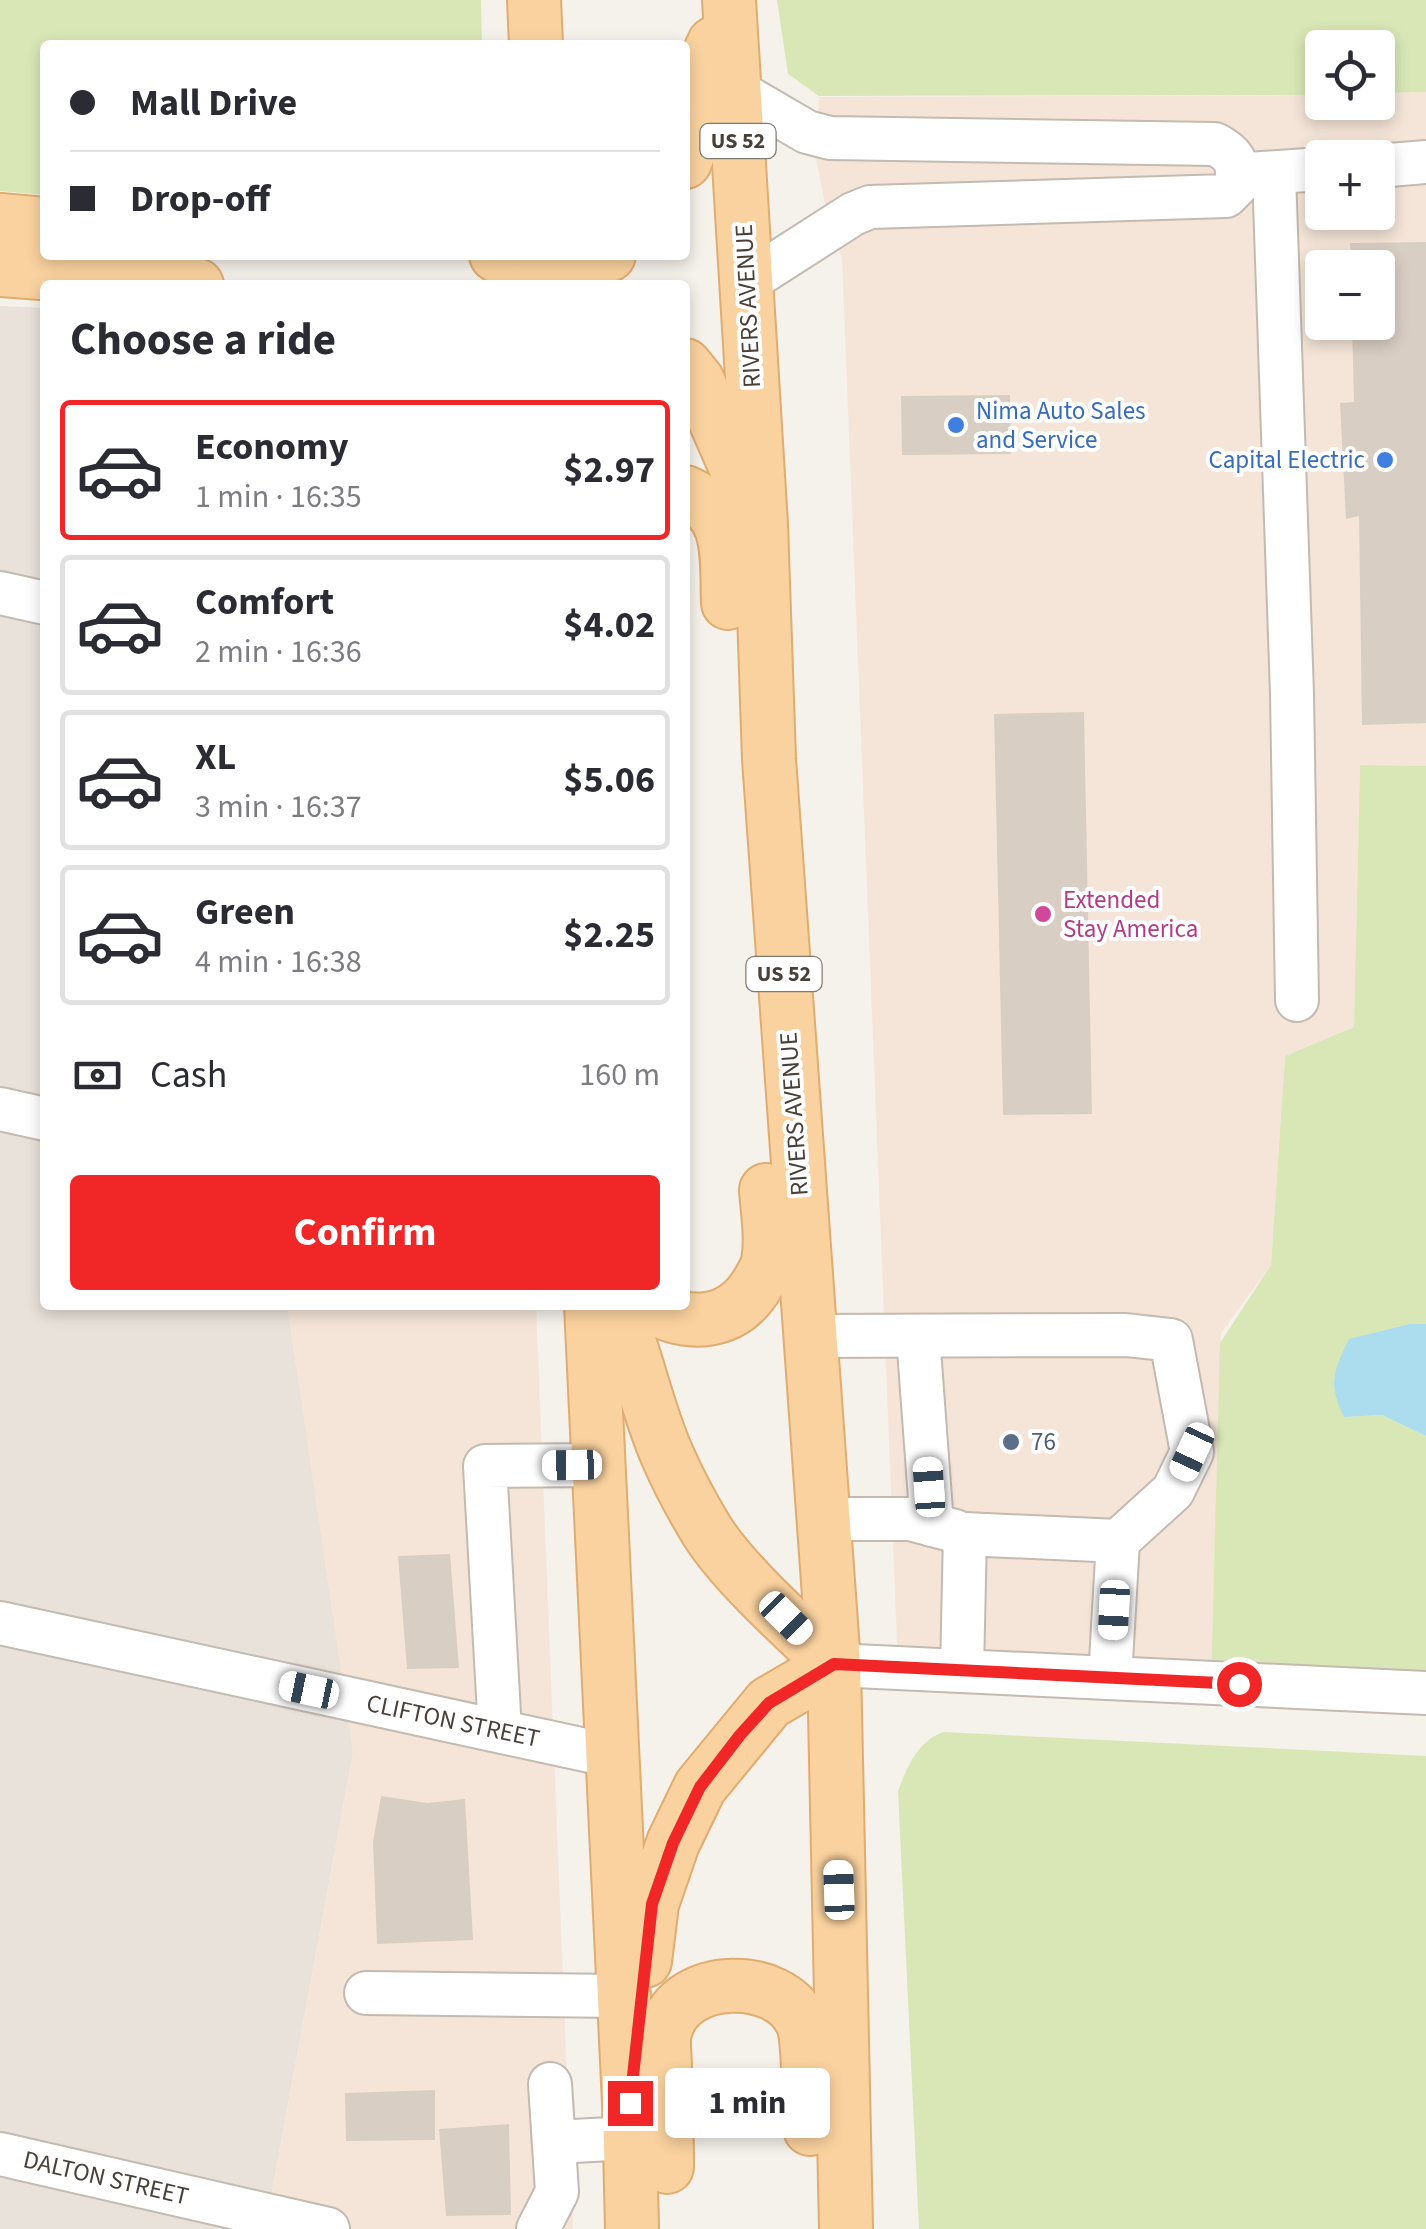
<!DOCTYPE html>
<meta charset="utf-8">
<style>
:root{--surface:#fff;--page:#f7f7f7;--text:#2b2b33;--muted:#7c7c81;--line:#e1e1e2;--accent:#f12627}
body{margin:0;font-family:"Source Sans 3",sans-serif;background:var(--page);color:var(--text);height:100vh;display:flex;flex-direction:column;font-size:38px;white-space:nowrap}
*{box-sizing:border-box;margin:0}
p{font-size:32px;color:var(--muted)}
.icon{flex:none;width:55px;height:55px;fill:none;stroke:currentColor;stroke-width:2;stroke-linecap:round;stroke-linejoin:round}
.map{position:relative;flex:1;overflow:hidden}
.panel{position:absolute;left:40px;top:280px;width:650px;height:1030px;display:flex;flex-direction:column;background:var(--surface);border-radius:10px;box-shadow:0 5px 15px #0003}
.panel>*{flex:none}
.hud{position:absolute;left:40px;top:40px;width:650px;height:220px;border-radius:10px;box-shadow:0 5px 15px #0003;display:grid;align-content:center;height:220px;padding:0 30px;background:var(--surface)}
.tools{position:absolute;left:1305px;top:30px;display:grid;gap:20px}
.tools a{display:grid;place-items:center;width:90px;height:90px;border-radius:10px;background:var(--surface);box-shadow:0 5px 15px #0003;font-size:50px}
.end{position:absolute;width:45px;height:45px;margin:-22px;border:12px solid #f12627;background:#fff;box-shadow:0 0 0 5px #fff}
.from{border-radius:50%}
.bubble{position:absolute;height:70px;border-radius:10px;background:var(--surface);box-shadow:0 5px 15px #0003;font-size:32px;font-weight:700;line-height:70px;text-align:center}
.car{position:absolute;width:30px;height:60px;margin:-30px -15px;border-radius:12px;box-shadow:0 0 8px 2px #0007;background:linear-gradient(#fff 24%,#345 0 40%,#fff 0 76%,#345 0 86%,#fff 0)}
.hud b{display:flex;align-items:center;gap:35px;height:95px;font-size:38px}
.hud b+b{border-top:2px solid var(--line)}
.hud i{width:25px;height:25px;background:var(--text)}
ul{padding:0;list-style:none}
li{display:flex;align-items:center;gap:30px;height:140px;margin:0 20px 15px;padding:0 10px;border:5px solid var(--line);border-radius:10px}
li div{flex:1}
li b{display:block;font-size:38px}
li em{font-style:normal;font-weight:700}
li.current{border-color:var(--accent)}
li>.icon{width:90px;height:90px;stroke-width:1.5}
h2{padding:0 30px;font-size:45px;line-height:120px}
.pay{display:flex;align-items:center;gap:25px;height:110px;padding:0 30px;font-size:38px}
.pay p{margin-inline-start:auto}
.button{display:flex;gap:20px;margin-top:auto;padding:20px 30px}
.button a{flex:1;height:115px;border-radius:10px;background:var(--accent);color:#fff;font-size:40px;font-weight:700;line-height:115px;text-align:center}
.map>svg:first-child{display:block}
</style>
<div class="map">
<svg width="1426" height="2229" viewBox="0 0 1426 2229">
<rect width="100%" height="100%" fill="#f5f1eb"/>
<polygon fill="#e9e2da" points="0,306 45,308 45,1305 287,1305 348,1698 353,1753 265,2229 0,2229"/>
<g fill="#f5e5d8" fill-rule="evenodd">
<path d="M1426,92V766L1360,765L1354,1027L1285,1056L1271,1265L1221,1333L1211,1683L898,1667L842,258L825,203L816,159L819,97L1322,95V102H1378V93ZM1322,158H1378V212H1322ZM1322,268H1378V322H1322Z"/>
<polygon points="287,1305 536,1305 573,2229 265,2229 353,1753"/>
</g>
<g fill="#d9e7b6">
<polygon points="481,0 482,45 45,45 45,195 0,191 0,0"/>
<polygon points="777,0 1426,0 1426,92 1378,93 1378,48 1322,48 1322,95 819,96 788,74"/>
<polygon points="1360,765 1426,766 1426,1324 1410,1324 1344,1417 1382,1415 1426,1436 1426,1693 1211,1683 1220,1343 1271,1265 1285,1056 1354,1027"/>
<path d="M943,1732L1426,1756V2229H919L898,1791C908,1766 917,1742 943,1732Z"/>
</g>
<path fill="#abddee" d="M1410,1324H1426V1436L1382,1415L1344,1417C1328,1383 1333,1372 1349,1339Z"/>
<g fill="#d9cec4">
<polygon points="1426,242 1426,723 1362,725 1359,516 1346,519 1340,403 1354,402 1352,322 1378,322 1378,268 1351,268 1350,243"/>
<polygon points="1010,395 1011,454 902,455 901,396"/>
<polygon points="1084,712 1092,1114 1003,1115 994,714"/>
<polygon points="450,1554 459,1668 407,1669 398,1556"/>
<polygon points="381,1796 427,1803 465,1799 473,1940 377,1944 373,1842"/>
<polygon points="435,2090 435,2140 346,2141 345,2093"/>
<polygon points="509,2124 511,2215 446,2216 439,2129"/>
</g>
<g fill="none" stroke-linecap="round" stroke-linejoin="round">
<defs>
<g id="minor">
<path d="M735,90L807,132L830,138L1215,144C1236,155 1238,163 1237,185L1226,196L870,207L853,214L747,282"/>
<polyline points="1378,166 1426,162"/>
<polyline points="1274,173 1292,694 1297,1000"/>
<polyline points="1248,174 1322,169"/>
<polyline points="0,593 45,603"/>
<polyline points="0,1109 45,1119"/>
<polyline points="810,1336 1126,1335 1171,1340 1192,1452 1173,1491 1118,1541 1110,1678"/>
<polyline points="918,1336 932,1525"/>
<polyline points="824,1519 910,1519 955,1531"/>
<polyline points="0,1623 613,1756"/>
<polyline points="834,1665 1426,1693"/>
<polyline points="962,1671 965,1534 1118,1541"/>
<polyline points="500,1731 485,1466 599,1465"/>
<polyline points="366,1993 624,1996"/>
<polyline points="554,2142 630,2138"/>
<polyline points="0,2154 328,2229"/>
<polyline points="538,2229 557,2192 550,2084"/>
</g>
<g id="major">
<polyline points="534,0 536,45"/>
<polyline points="729,0 761,525 769,759 834,1665 846,2229"/>
<path d="M685,162C702,124 695,80 714,43"/>
<polyline points="0,220 45,224"/>
<polyline points="496,255 544,283 566,285"/>
<polyline points="0,270 197,285"/>
<polyline points="536,285 609,255"/>
<polyline points="685,365 698,381 748,496"/>
<path d="M685,492C734,512 726,559 728,603"/>
<polyline points="591,1305 629,2103 632,2229"/>
<path d="M616,1305C637,1355 646,1408 668,1457C679,1482 693,1508 707,1531C734,1574 796,1629 834,1665"/>
<path d="M648,1305C688,1328 733,1326 758,1283C762,1276 766,1270 768,1262C772,1239 768,1214 766,1190"/>
<polyline points="645,1961 652,1904 673,1843 700,1787 769,1703 834,1665"/>
<path d="M667,2167C667,2134 666,2101 665,2067C665,2055 662,2040 666,2029C681,1973 780,1972 802,2022C809,2037 809,2108 810,2129"/>
</g>
</defs>
<use href="#minor" stroke="#c3bab1" stroke-width="46"/>
<use href="#major" stroke="#e0ac6f" stroke-width="56"/>
<use href="#minor" stroke="#fff" stroke-width="42"/>
<use href="#major" stroke="#fad29f" stroke-width="52"/>
</g>
<g fill="none" stroke-linecap="round" stroke-linejoin="round">
<polyline stroke="#f12627" stroke-width="12" points="630,2103 652,1904 673,1843 700,1787 740,1735 769,1703 834,1664 1239,1684"/>
</g>
<g fill="#3f7fe0" stroke="#fff" stroke-width="4">
<circle cx="956" cy="425" r="10"/>
<circle cx="1385" cy="460" r="10"/>
</g>
<circle fill="#d1479c" stroke="#fff" stroke-width="4" cx="1043" cy="914" r="10"/>
<circle fill="#5c6f8a" stroke="#fff" stroke-width="4" cx="1011" cy="1442" r="10"/>
<g text-anchor="middle" dominant-baseline="central" stroke-width="8" stroke-linejoin="round" paint-order="stroke">
<g fill="#fff" stroke="#807a74" stroke-width="2.5">
<rect x="700.5" y="124" width="75" height="34" rx="8"/>
<rect x="746.5" y="957" width="75" height="34" rx="8"/>
</g>
<g font-size="22" font-weight="bold" fill="#494139">
<text x="738" y="141">US 52</text>
<text x="784" y="974">US 52</text>
</g>
<g font-size="25" fill="#494139" stroke="#fff">
<text transform="translate(748 306) rotate(-93)">RIVERS AVENUE</text>
<text transform="translate(794 1114) rotate(-94)">RIVERS AVENUE</text>
<text transform="translate(453 1721) rotate(12)">CLIFTON STREET</text>
<text transform="translate(106 2178) rotate(13)">DALTON STREET</text>
</g>
<g font-size="25" fill="#366cbe" stroke="#fff" text-anchor="start">
<text x="976" y="411">Nima Auto Sales<tspan x="976" dy="29">and Service</tspan></text>
<text x="1365" y="460" text-anchor="end">Capital Electric</text>
</g>
<g font-size="25" fill="#b23c85" stroke="#fff" text-anchor="start">
<text x="1063" y="900">Extended<tspan x="1063" dy="29">Stay America</tspan></text>
</g>
<g font-size="25" fill="#4e5e75" stroke="#fff" text-anchor="start">
<text x="1031" y="1442">76</text>
</g>
</g>
</svg>
<div class="tools">
<a><svg class="icon" aria-label="locate" viewBox="0 0 24 24"><circle cx="12" cy="12" r="6"/><path d="M12 2v4M12 18v4M2 12h4M18 12h4"/></svg></a>
<a>+</a>
<a>−</a>
</div>
<i class="end from" style="left:1239px;top:1684px"></i>
<i class="end" style="left:630px;top:2103px"></i>
<div class="bubble" style="left:665px;top:2068px;width:165px">1 min</div>
<i class="car" style="left:1192px;top:1452px;rotate:205deg"></i>
<i class="car" style="left:572px;top:1465px;rotate:269deg"></i>
<i class="car" style="left:929px;top:1487px;rotate:356deg"></i>
<i class="car" style="left:1114px;top:1610px;rotate:183deg"></i>
<i class="car" style="left:786px;top:1618px;rotate:135deg"></i>
<i class="car" style="left:309px;top:1690px;rotate:282deg"></i>
<i class="car" style="left:839px;top:1890px;rotate:358deg"></i>
<div class="hud">
<b><i class="from"></i>Mall Drive</b>
<b><i></i>Drop-off</b>
</div>
<section class="panel">
<h2>Choose a ride</h2>
<ul>
<li class="current"><svg class="icon" aria-label="car" viewBox="0 0 24 24"><path d="M5 17H2v-5l4-1 3-4h7l3 4 3 1v5h-3M9 17h6M6 11h13"/><circle cx="7" cy="17" r="2"/><circle cx="17" cy="17" r="2"/></svg><div><b>Economy</b><p>1 min · 16:35</p></div><em>$2.97</em></li>
<li><svg class="icon" aria-label="car" viewBox="0 0 24 24"><path d="M5 17H2v-5l4-1 3-4h7l3 4 3 1v5h-3M9 17h6M6 11h13"/><circle cx="7" cy="17" r="2"/><circle cx="17" cy="17" r="2"/></svg><div><b>Comfort</b><p>2 min · 16:36</p></div><em>$4.02</em></li>
<li><svg class="icon" aria-label="car" viewBox="0 0 24 24"><path d="M5 17H2v-5l4-1 3-4h7l3 4 3 1v5h-3M9 17h6M6 11h13"/><circle cx="7" cy="17" r="2"/><circle cx="17" cy="17" r="2"/></svg><div><b>XL</b><p>3 min · 16:37</p></div><em>$5.06</em></li>
<li><svg class="icon" aria-label="car" viewBox="0 0 24 24"><path d="M5 17H2v-5l4-1 3-4h7l3 4 3 1v5h-3M9 17h6M6 11h13"/><circle cx="7" cy="17" r="2"/><circle cx="17" cy="17" r="2"/></svg><div><b>Green</b><p>4 min · 16:38</p></div><em>$2.25</em></li>
</ul>
<div class="pay"><svg class="icon" aria-label="cash" viewBox="0 0 24 24"><path d="M3 7h18v10H3z"/><circle cx="12" cy="12" r="2"/></svg>Cash<p>160 m</p></div>
<div class="button"><a>Confirm</a></div>
</section>
</div>
